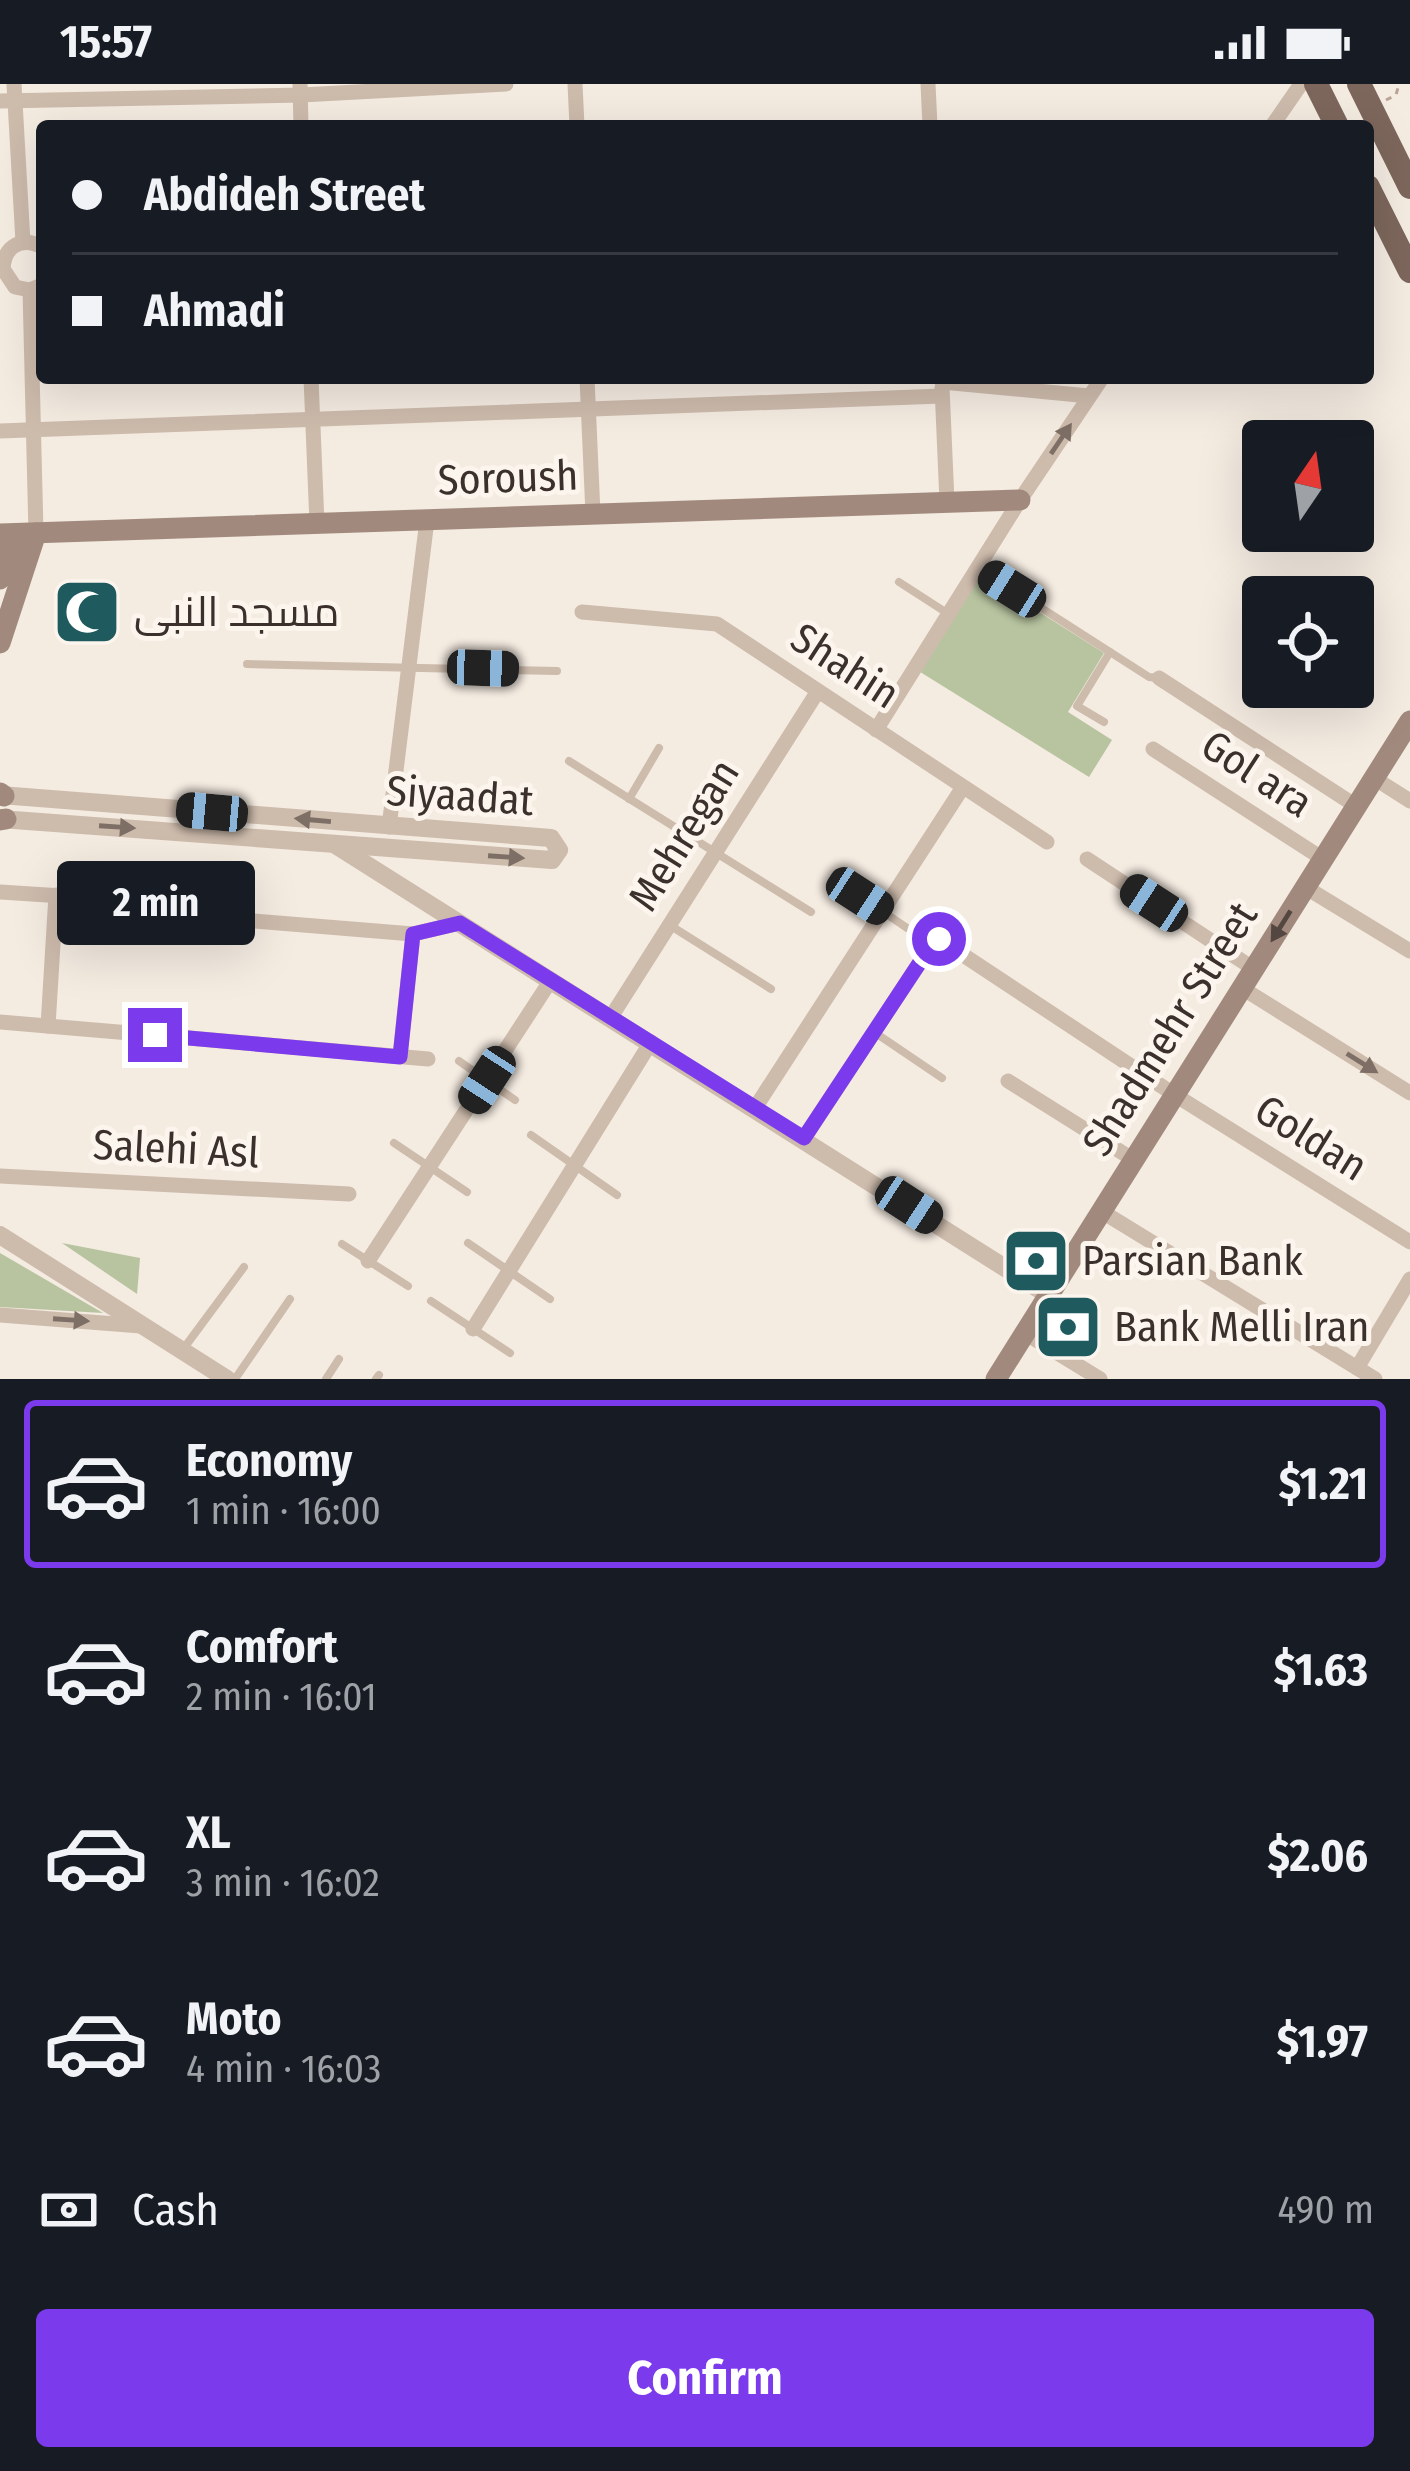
<!DOCTYPE html>
<meta charset="utf-8">
<style>
:root{--surface:#171b24;--page:#242831;--text:#f1f3f6;--muted:#9ea1a6;--line:#363941;--accent:#7c3aed}
body{margin:0;font-family:"Fira Sans Condensed",Cairo,sans-serif;background:var(--page);color:var(--text);height:100vh;display:flex;flex-direction:column;font-size:45px;white-space:nowrap}
*{box-sizing:border-box;margin:0}
p{font-size:39px;color:var(--muted)}
.icon{flex:none;width:66px;height:66px;fill:none;stroke:currentColor;stroke-width:2;stroke-linecap:round;stroke-linejoin:round}
.map{position:relative;height:1295px;overflow:hidden}
.sheet{display:flex;flex-direction:column;background:var(--surface);flex:1}
.sheet>*{flex:none}
.guide{position:absolute;left:36px;top:36px;width:1338px;height:264px;border-radius:12px;box-shadow:0 12px 48px #0002;display:grid;align-content:center;height:264px;padding:0 36px;background:var(--surface)}
.needle{width:78px;rotate:13deg}
.fabs{position:absolute;left:1242px;top:336px;display:grid;gap:24px}
.fabs a{display:grid;place-items:center;width:132px;height:132px;border-radius:12px;background:var(--surface);box-shadow:0 12px 48px #0002;font-size:60px}
.end{position:absolute;width:54px;height:54px;margin:-27px;border:15px solid #7c3aed;background:#fff;box-shadow:0 0 0 6px #fff}
.from{border-radius:50%}
.bubble{position:absolute;height:84px;border-radius:12px;background:var(--surface);box-shadow:0 12px 48px #0002;font-size:39px;font-weight:700;line-height:84px;text-align:center}
.car{position:absolute;width:36px;height:72px;margin:-36px -18px;border-radius:15px;box-shadow:0 0 9px 3px #0007;background:linear-gradient(#222 24%,#8ab4d8 0 40%,#222 0 76%,#8ab4d8 0 86%,#222 0)}
.guide b{display:flex;align-items:center;gap:42px;height:114px;font-size:45px}
.guide b+b{border-top:3px solid var(--line)}
.guide i{width:30px;height:30px;background:var(--text)}
ul{padding:21px 0 0;list-style:none}
li{display:flex;align-items:center;gap:36px;height:168px;margin:0 24px 18px;padding:0 12px;border:6px solid transparent;border-radius:12px}
li div{flex:1}
li b{display:block;font-size:45px}
li em{font-style:normal;font-weight:700}
li.active{border-color:var(--accent)}
li>.icon{width:108px;height:108px;stroke-width:1.5}
.pay{display:flex;align-items:center;gap:30px;height:132px;padding:0 36px;font-size:45px}
.pay p{margin-inline-start:auto}
.primary-button{display:flex;gap:24px;margin-top:auto;padding:24px 36px}
.primary-button a{flex:1;height:138px;border-radius:12px;background:var(--accent);color:#fff;font-size:48px;font-weight:700;line-height:138px;text-align:center}
.status{display:flex;justify-content:space-between;align-items:center;height:84px;padding:0 60px;background:var(--surface);direction:ltr}
.status svg{height:33px;fill:currentColor}
.map>svg:first-child{display:block}
</style>
<div class="status"><b>15:57</b><svg viewBox="0 0 49 12"><path d="M0 12V9h3v3zM5 12V6h3v6zM10 12V3h3v9zM15 12V0h3v12zM26 1h20v11H26zM47 4h2v5h-2z"/></svg></div>
<div class="map">
<svg width="1410" height="1295" viewBox="0 0 1410 1295">
<rect width="100%" height="100%" fill="#f4ebe1"/>
<g fill="#b8c4a0">
<polygon points="981,491 1104,569 1068,628 1112,656 1089,693 917,586"/>
<polygon points="62,1159 140,1174 137,1210"/>
<polygon points="0,1169 103,1229 0,1223"/>
</g>
<g fill="none" stroke-linecap="round" stroke-linejoin="round">
<polyline stroke="#b9a596" stroke-width="3" stroke-dasharray="6 6" stroke-linecap="butt" points="1386,16 1396,11 1399,0"/>
<g stroke="#cdbbac" stroke-width="8">
<polyline points="979,484 1149,593 1159,594"/>
<polyline points="899,498 947,529"/>
<polyline points="247,580 557,587"/>
<polyline points="1104,638 1077,622 1110,568"/>
<polyline points="569,677 811,828"/>
<polyline points="629,715 659,664"/>
<polyline points="860,812 907,844"/>
<polyline points="671,842 771,905"/>
<polyline points="874,948 942,994"/>
<polyline points="459,977 515,1016"/>
<polyline points="531,1051 617,1111"/>
<polyline points="394,1059 467,1108"/>
<polyline points="468,1159 550,1215"/>
<polyline points="342,1160 408,1202"/>
<polyline points="431,1217 510,1269"/>
<polyline points="184,1264 244,1183"/>
<polyline points="235,1295 290,1215"/>
<polyline points="326,1295 339,1275"/>
<polyline points="376,1295 379,1291"/>
</g>
<g stroke="#cdbbac" stroke-width="15">
<polyline points="14,0 23,158"/>
<polyline points="300,0 301,42"/>
<polyline points="575,0 577,42"/>
<polyline points="928,0 930,42"/>
<polyline points="0,17 301,11 506,0"/>
<polyline points="1272,42 1301,0"/>
<path d="M42,163C22,152 4,162 3,185L15,203L30,206L42,201"/>
<polyline points="30,206 36,449"/>
<polyline points="311,294 317,440"/>
<polyline points="587,294 593,430"/>
<polyline points="942,298 1089,312"/>
<polyline points="942,303 947,418"/>
<polyline points="0,347 942,312"/>
<polyline points="582,528 717,540 1047,758"/>
<polyline points="1159,594 1356,722"/>
<polyline points="876,646 1020,416 1102,294"/>
<polyline points="1153,665 1323,775"/>
<polyline points="1374,694 1410,717"/>
<polyline points="389,743 427,436"/>
<polyline points="1087,775 1254,885"/>
<polyline points="1305,803 1410,867"/>
<polyline points="0,808 140,817"/>
<polyline points="158,829 413,850 460,839"/>
<polyline points="1242,904 1410,1009"/>
<polyline points="611,933 818,607"/>
<polyline points="0,938 130,949"/>
<polyline points="48,942 56,811"/>
<polyline points="155,951 428,975"/>
<polyline points="400,972 413,850"/>
<polyline points="1008,997 1134,1076"/>
<polyline points="755,1024 963,703"/>
<polyline points="804,1054 934,857 939,855 1175,1011 1410,1158"/>
<polyline points="0,1092 349,1110"/>
<polyline points="1101,1127 1375,1295"/>
<polyline points="368,1177 551,896"/>
<polyline points="0,1231 141,1242"/>
<polyline points="473,1245 651,958"/>
<polyline points="1025,1249 1100,1295"/>
<polyline points="1357,1284 1410,1195"/>
</g>
<g stroke="#cdbbac" stroke-width="18">
<polyline points="0,711 551,754 559,766 552,776 0,735"/>
<polyline points="337,762 1048,1211"/>
<polyline points="0,1151 227,1295"/>
</g>
<g stroke="#a18a7d" stroke-width="21">
<polyline points="0,450 1020,416"/>
<polyline points="0,495 14,450"/>
<polyline points="0,559 36,449"/>
<polyline points="0,709 4,712"/>
<polyline points="0,736 6,735"/>
<polyline points="996,1295 1410,637"/>
</g>
<g stroke="#7d675c" stroke-width="24">
<polyline points="1316,0 1337,42"/>
<polyline points="1359,0 1410,103"/>
<polyline points="1368,103 1410,187"/>
</g>
</g>
<defs><path id="oneway-solid" d="M-6-.8H1V-3.2L6.5 0L1 3.2V.8H-6Z" transform="scale(3)"/></defs>
<g fill="#7d6f65">
<use href="#oneway-solid" transform="translate(1061 355) rotate(-56)"/>
<use href="#oneway-solid" transform="translate(313 736) rotate(-175)"/>
<use href="#oneway-solid" transform="translate(117 743) rotate(4)"/>
<use href="#oneway-solid" transform="translate(506 773) rotate(4)"/>
<use href="#oneway-solid" transform="translate(1362 979) rotate(32)"/>
<use href="#oneway-solid" transform="translate(71 1236) rotate(4)"/>
</g>
<use fill="#544640" href="#oneway-solid" transform="translate(1281 842) rotate(122)"/>
<g fill="none" stroke-linecap="round" stroke-linejoin="round">
<polyline stroke="#7c3aed" stroke-width="15" points="155,951 400,973 413,850 460,839 804,1054 934,857 939,855"/>
</g>
<defs>
<symbol id="mosque-square" viewBox="-11 -11 22 22"><rect x="-9" y="-9" width="18" height="18" rx="4" fill="#1f5a5e" stroke="#fbf5ee"/><path d="M3.5-4.9A6 6 0 1 0 3.5 4.9A5 5 0 1 1 3.5-4.9Z" fill="#fff"/></symbol>
<symbol id="bank-square" viewBox="-11 -11 22 22"><rect x="-9" y="-9" width="18" height="18" rx="4" fill="#1f5a5e" stroke="#fbf5ee"/><path d="M-6-4H6V4H-6ZM0-2.3a2.3 2.3 0 1 0 0 4.6a2.3 2.3 0 1 0 0-4.6Z" fill="#fff"/></symbol>
</defs>
<g fill-rule="evenodd">
<use href="#mosque-square" x="49" y="490" width="76" height="76"/>
<use href="#bank-square" x="998" y="1139" width="76" height="76"/>
<use href="#bank-square" x="1030" y="1205" width="76" height="76"/>
</g>
<g text-anchor="middle" dominant-baseline="central" stroke-width="10" stroke-linejoin="round" paint-order="stroke">
<g font-size="42" fill="#3b302b" stroke="#fbf5ee">
<text transform="translate(508 394) rotate(-2)">Soroush</text>
<text transform="translate(845 582) rotate(33)">Shahin</text>
<text transform="translate(1257 690) rotate(33)">Gol ara</text>
<text transform="translate(460 712) rotate(4)">Siyaadat</text>
<text transform="translate(684 751) rotate(-58)">Mehregan</text>
<text transform="translate(1170 945) rotate(-58)">Shadmehr Street</text>
<text transform="translate(1311 1054) rotate(32)">Goldan</text>
<text transform="translate(176 1065) rotate(3)">Salehi Asl</text>
</g>
<g font-size="42" fill="#3b302b" stroke="#fbf5ee" text-anchor="start">
<text x="134" y="528">مسجد النبی</text>
<text x="1082" y="1177">Parsian Bank</text>
<text x="1114" y="1243">Bank Melli Iran</text>
</g>
</g>
</svg>
<div class="fabs">
<a><svg class="needle" viewBox="-14 -14 28 28"><path d="M0-13l5 13h-10z" fill="#e53935"/><path d="M0 13l5-13h-10z" fill="#9ea1a6"/></svg></a>
<a><svg class="icon" aria-label="locate" viewBox="0 0 24 24"><circle cx="12" cy="12" r="6"/><path d="M12 2v4M12 18v4M2 12h4M18 12h4"/></svg></a>
</div>
<i class="end from" style="left:939px;top:855px"></i>
<i class="end" style="left:155px;top:951px"></i>
<div class="bubble" style="left:57px;top:777px;width:198px">2 min</div>
<i class="car" style="left:1012px;top:505px;rotate:302deg"></i>
<i class="car" style="left:483px;top:584px;rotate:92deg"></i>
<i class="car" style="left:212px;top:728px;rotate:275deg"></i>
<i class="car" style="left:860px;top:812px;rotate:123deg"></i>
<i class="car" style="left:1154px;top:819px;rotate:303deg"></i>
<i class="car" style="left:487px;top:996px;rotate:213deg"></i>
<i class="car" style="left:909px;top:1121px;rotate:123deg"></i>
<div class="guide">
<b><i class="from"></i>Abdideh Street</b>
<b><i></i>Ahmadi</b>
</div>
</div>
<section class="sheet">
<ul>
<li class="active"><svg class="icon" aria-label="car" viewBox="0 0 24 24"><path d="M5 17H2v-5l4-1 3-4h7l3 4 3 1v5h-3M9 17h6M6 11h13"/><circle cx="7" cy="17" r="2"/><circle cx="17" cy="17" r="2"/></svg><div><b>Economy</b><p>1 min · 16:00</p></div><em>$1.21</em></li>
<li><svg class="icon" aria-label="car" viewBox="0 0 24 24"><path d="M5 17H2v-5l4-1 3-4h7l3 4 3 1v5h-3M9 17h6M6 11h13"/><circle cx="7" cy="17" r="2"/><circle cx="17" cy="17" r="2"/></svg><div><b>Comfort</b><p>2 min · 16:01</p></div><em>$1.63</em></li>
<li><svg class="icon" aria-label="car" viewBox="0 0 24 24"><path d="M5 17H2v-5l4-1 3-4h7l3 4 3 1v5h-3M9 17h6M6 11h13"/><circle cx="7" cy="17" r="2"/><circle cx="17" cy="17" r="2"/></svg><div><b>XL</b><p>3 min · 16:02</p></div><em>$2.06</em></li>
<li><svg class="icon" aria-label="car" viewBox="0 0 24 24"><path d="M5 17H2v-5l4-1 3-4h7l3 4 3 1v5h-3M9 17h6M6 11h13"/><circle cx="7" cy="17" r="2"/><circle cx="17" cy="17" r="2"/></svg><div><b>Moto</b><p>4 min · 16:03</p></div><em>$1.97</em></li>
</ul>
<div class="pay"><svg class="icon" aria-label="cash" viewBox="0 0 24 24"><path d="M3 7h18v10H3z"/><circle cx="12" cy="12" r="2"/></svg>Cash<p>490 m</p></div>
<div class="primary-button"><a>Confirm</a></div>
</section>
